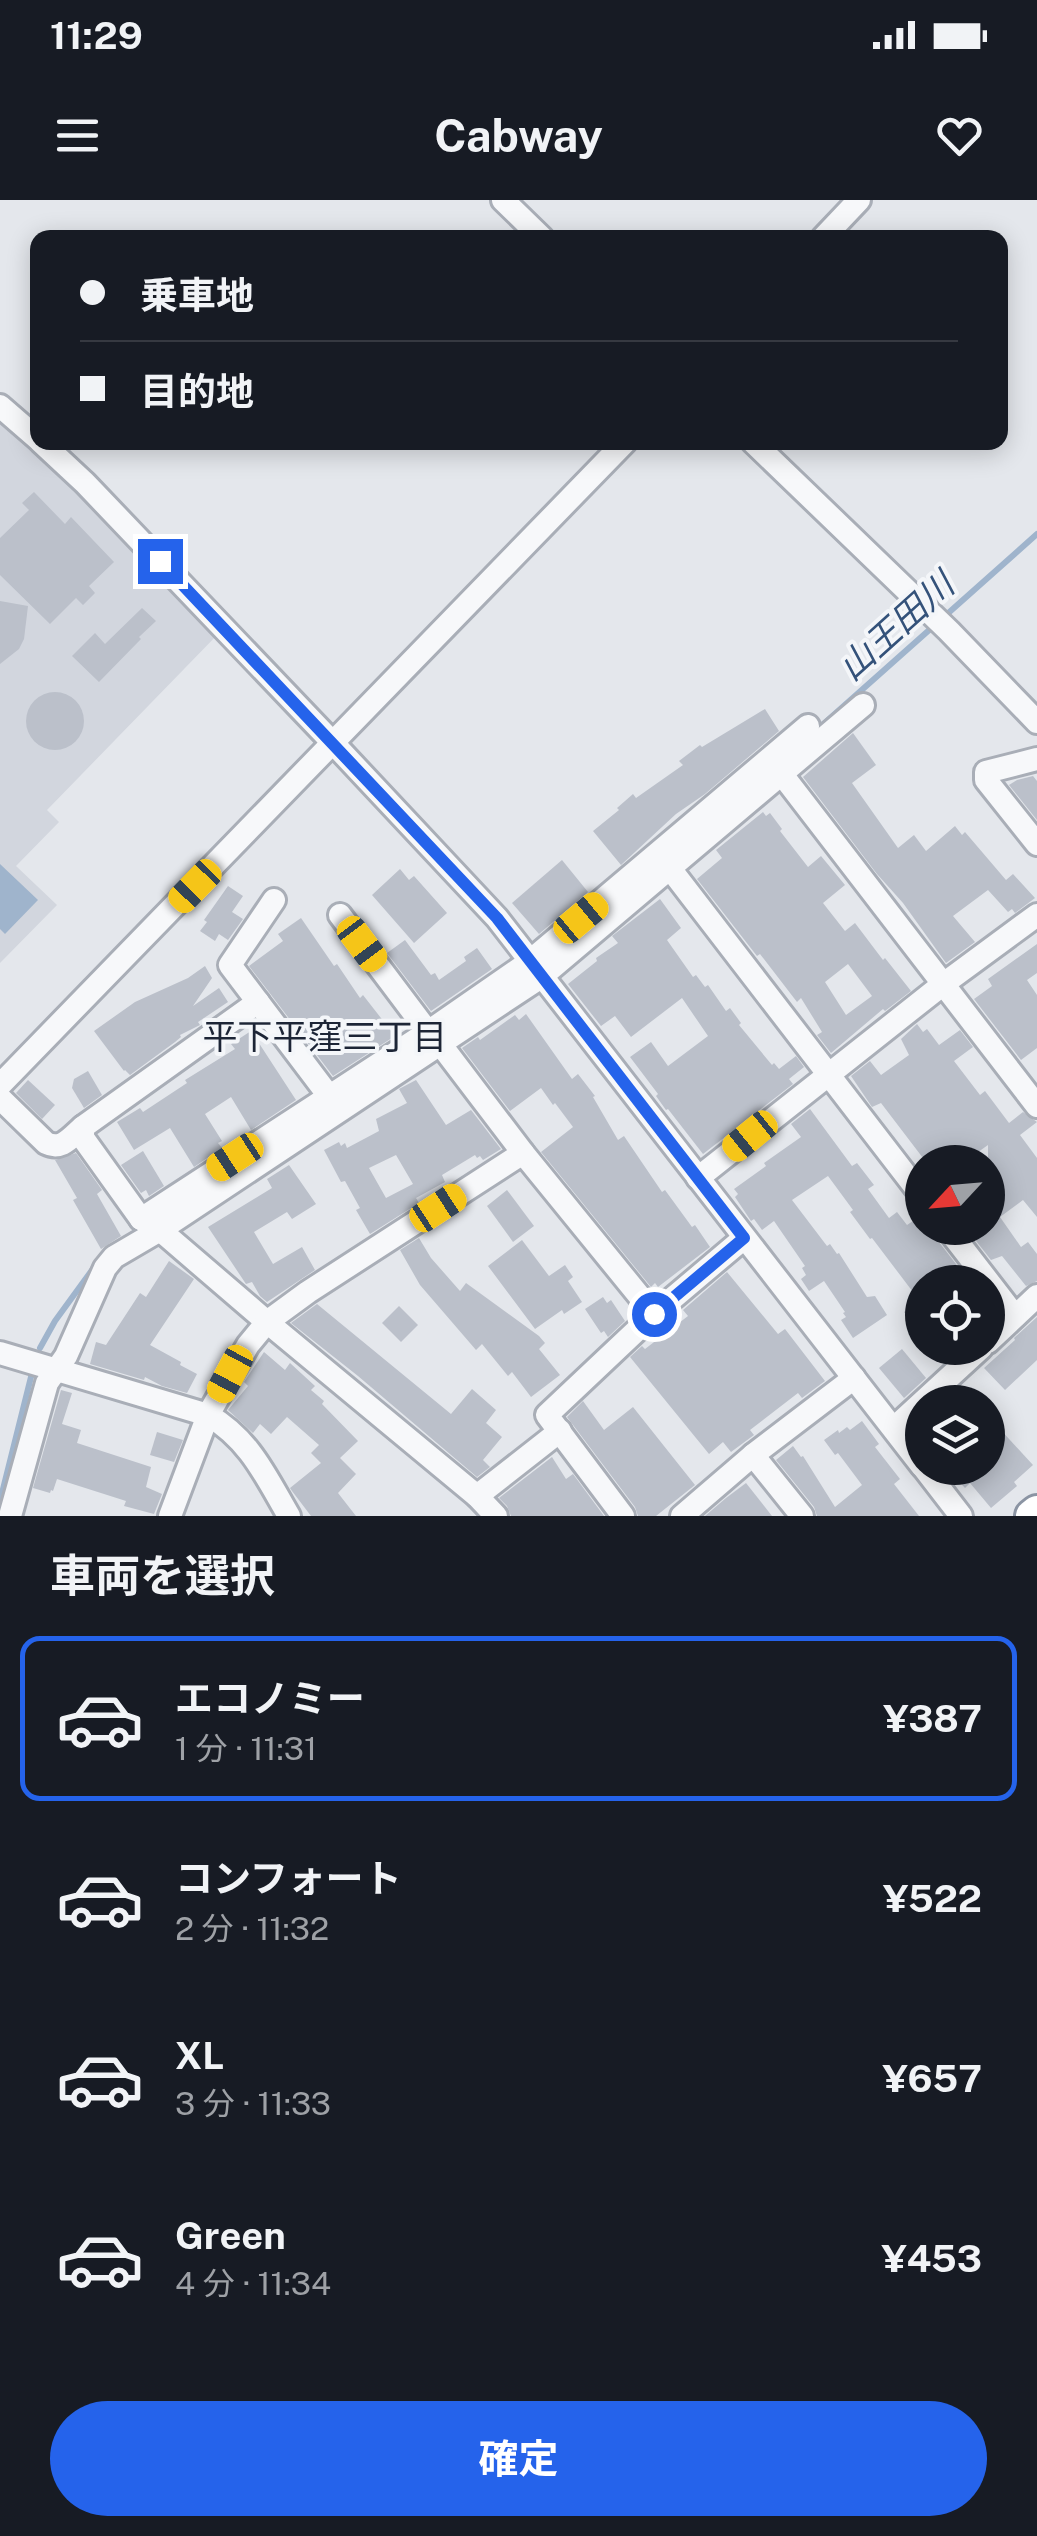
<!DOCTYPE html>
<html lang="ja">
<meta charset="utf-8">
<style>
:root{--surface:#171b24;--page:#242831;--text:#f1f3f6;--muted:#9ea1a6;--line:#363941;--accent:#2563eb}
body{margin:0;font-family:"Public Sans","Noto Sans JP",sans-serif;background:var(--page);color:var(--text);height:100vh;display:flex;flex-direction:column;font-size:38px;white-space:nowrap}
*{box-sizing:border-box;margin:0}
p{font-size:32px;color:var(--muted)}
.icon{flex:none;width:55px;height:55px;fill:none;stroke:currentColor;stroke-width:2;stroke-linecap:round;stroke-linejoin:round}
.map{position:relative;height:1316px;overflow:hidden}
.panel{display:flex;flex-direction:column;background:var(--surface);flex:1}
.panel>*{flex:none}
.guide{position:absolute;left:30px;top:30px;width:978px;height:220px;border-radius:20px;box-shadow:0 5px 25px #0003;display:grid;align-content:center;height:220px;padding:0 50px;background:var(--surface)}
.needle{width:65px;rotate:244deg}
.tools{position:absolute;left:905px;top:945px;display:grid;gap:20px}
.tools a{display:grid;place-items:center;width:100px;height:100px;border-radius:50%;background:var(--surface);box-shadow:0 5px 25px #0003;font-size:50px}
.end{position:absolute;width:45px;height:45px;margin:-22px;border:12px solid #2563eb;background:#fff;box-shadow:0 0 0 5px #fff}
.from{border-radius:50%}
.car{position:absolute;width:30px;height:60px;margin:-30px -15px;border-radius:12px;box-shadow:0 0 8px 2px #0007;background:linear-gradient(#f5c518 24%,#345 0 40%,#f5c518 0 76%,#345 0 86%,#f5c518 0)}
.guide b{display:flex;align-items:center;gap:35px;height:95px;font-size:38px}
.guide b+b{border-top:2px solid var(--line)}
.guide i{width:25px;height:25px;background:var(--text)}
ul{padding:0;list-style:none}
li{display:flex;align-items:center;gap:30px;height:165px;margin:0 20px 15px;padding:0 30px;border:5px solid transparent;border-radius:20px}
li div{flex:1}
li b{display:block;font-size:38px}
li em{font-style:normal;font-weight:700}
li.selected{border-color:var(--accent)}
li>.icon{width:90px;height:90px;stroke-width:1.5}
h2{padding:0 50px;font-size:45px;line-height:120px}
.primary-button{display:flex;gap:20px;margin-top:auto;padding:20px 50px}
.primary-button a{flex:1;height:115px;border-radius:60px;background:var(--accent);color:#fff;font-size:40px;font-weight:700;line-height:115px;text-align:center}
.status{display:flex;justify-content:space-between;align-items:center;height:70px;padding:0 50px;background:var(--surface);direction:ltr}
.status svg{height:28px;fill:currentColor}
header{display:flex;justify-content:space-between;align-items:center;height:130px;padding:0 50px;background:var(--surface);font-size:45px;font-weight:700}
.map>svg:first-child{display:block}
</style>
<div class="status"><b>11:29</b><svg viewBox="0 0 49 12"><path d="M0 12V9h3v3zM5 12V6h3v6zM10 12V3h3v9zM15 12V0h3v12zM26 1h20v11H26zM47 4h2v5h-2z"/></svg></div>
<header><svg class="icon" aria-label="menu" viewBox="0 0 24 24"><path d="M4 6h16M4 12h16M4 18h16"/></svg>Cabway<svg class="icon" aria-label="heart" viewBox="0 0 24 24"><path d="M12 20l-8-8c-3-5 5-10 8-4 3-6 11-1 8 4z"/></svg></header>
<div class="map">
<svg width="1037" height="1316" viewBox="0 0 1037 1316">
<rect width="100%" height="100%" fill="#e4e7ec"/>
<polygon fill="#d2d6de" points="0,217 80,287 219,433 47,610 59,622 16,666 57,705 0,763"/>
<polygon fill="#9fb4cc" points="0,664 38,700 5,734 0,729"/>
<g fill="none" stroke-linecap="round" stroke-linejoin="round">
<g stroke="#9fb4cc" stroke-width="6">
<polyline points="819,528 1037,334"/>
<polyline points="40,1148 55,1121 95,1066"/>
<polyline points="0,1301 32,1173"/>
</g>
</g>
<g fill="#bbc0ca" fill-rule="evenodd">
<polygon points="34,292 65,324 71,317 114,362 89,386 95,393 83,405 76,398 50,424 0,375 0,338 29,310 22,303"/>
<polygon points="0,401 28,406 24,439 19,449 0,464"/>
<polygon points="142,408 156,421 139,437 141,439 99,482 72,456 95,433 105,444"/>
<circle cx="55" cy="521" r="29"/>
<polygon points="765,509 779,531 705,594 676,614 621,665 593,631 619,610 617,608 633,594 636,598 683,565 679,561 700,545 702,547"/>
<polygon points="853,533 876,565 852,583 898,648 914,635 926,651 955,626 962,635 965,632 1006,680 1013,674 1035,698 1015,713 1012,709 1008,712 988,690 953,716 975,742 946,763 903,703 877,674 803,577"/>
<polygon points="1033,576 1037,581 1037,620 1009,585 1017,580"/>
<path d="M763,612L766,616L770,613L782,629L780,631L808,667L821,656L845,685L823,703L845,731L855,723L883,760L885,758L911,791L885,811L883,809L831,853L817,835L822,832L801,798L797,802L760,754L757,756L697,679L722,658L716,650ZM848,764L872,796L846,815L825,782Z"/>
<polygon points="562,660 588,692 539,734 512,703"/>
<polygon points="400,669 409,680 414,676 447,713 414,743 372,695"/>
<polygon points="228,686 243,696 232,712 243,719 228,740 219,734 215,741 200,731 207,722 204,720"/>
<polygon points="660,699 681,728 667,740 693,777 696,775 705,787 708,785 726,811 730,808 741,823 739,825 772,865 774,863 779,869 796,856 804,867 789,879 793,884 703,954 668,909 666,910 656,896 658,894 630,857 651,842 668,866 708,836 682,798 631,837 615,816 601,826 568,784 597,761 596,758 618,743 612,736"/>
<polygon points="301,718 334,766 337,764 360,798 363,795 395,836 333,876 249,766 283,741 278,734"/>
<polygon points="405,740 431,775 435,773 439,780 466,761 464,757 477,748 492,769 431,811 387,753"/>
<polygon points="1037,744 1037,773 1027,780 1037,795 1037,848 1021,860 974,799 992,786 988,779"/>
<polygon points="205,766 212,778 193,806 219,788 228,802 198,822 200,825 180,835 181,837 175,842 130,875 125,870 124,871 94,831 135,802 188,778"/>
<polygon points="526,814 572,879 578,874 595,896 593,897 618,940 624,936 662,992 665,990 692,1027 695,1025 710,1047 658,1087 655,1083 651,1087 541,952 573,927 555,903 553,905 541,888 510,911 462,848 478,837 480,840 515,815 519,820"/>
<polygon points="917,824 923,832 927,829 939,845 960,830 973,847 954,861 980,895 985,891 1009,923 1023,912 1037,922 1020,935 1037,958 1037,1017 1023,1000 1000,1017 1021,1047 1028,1042 1037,1054 1037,1081 1026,1086 1002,1056 991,1060 966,1028 988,1028 988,945 964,962 926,962 881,903 872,907 851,876 870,861 881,875 909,855 901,839"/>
<polygon points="251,831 296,900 251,930 231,897 205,914 222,941 218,943 222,948 194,967 170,928 134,950 117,922 140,908 143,912 187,883 185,880 235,849 231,844"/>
<polygon points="88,871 102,895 84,908 72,888 74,879"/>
<polygon points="28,880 55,905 42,919 16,893"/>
<path d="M416,880L446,925L471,910L501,949L483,960L480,956L477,958L475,955L442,975L445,982L416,998L419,1003L370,1034L356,1010L360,1008L345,981L341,982L324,950L339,942L341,946L345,943L347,948L379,931L376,919L407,903L399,889ZM396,955L413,984L386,998L369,968Z"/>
<polygon points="810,909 852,966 857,963 874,985 868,989 889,1018 897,1012 907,1025 913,1021 915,1024 922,1019 922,1028 932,1028 935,1037 970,1082 922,1082 922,1116 913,1123 904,1112 919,1100 872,1038 870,1039 850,1012 853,1010 828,976 792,1000 827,1046 830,1044 837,1054 839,1053 867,1097 875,1096 887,1115 853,1138 841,1120 846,1117 843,1113 845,1112 824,1081 809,1091 801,1079 806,1075 802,1068 805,1066 774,1021 762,1030 754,1019 751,1021 735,997 738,994 734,989 766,966 764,963 801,937 791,924"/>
<polygon points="143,951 164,986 149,996 146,990 141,993 121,965"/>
<polygon points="76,953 102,990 97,994 121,1036 101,1049 73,1000 77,998 55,960"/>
<polygon points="289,965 316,1004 292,1019 287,1012 254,1032 273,1064 302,1047 315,1070 267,1102 260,1096 252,1082 246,1084 208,1027 272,988 267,979"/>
<polygon points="507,990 534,1026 513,1042 487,1006"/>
<polygon points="419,1038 431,1058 460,1091 466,1083 539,1136 545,1143 539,1149 560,1175 531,1197 512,1172 508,1176 482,1144 476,1150 420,1085 400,1050"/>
<polygon points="522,1040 549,1076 565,1065 573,1077 568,1081 582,1102 564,1114 562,1110 535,1129 488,1066"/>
<polygon points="169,1061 194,1079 150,1145 181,1162 180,1165 197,1174 187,1193 162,1186 145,1177 144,1180 90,1164 96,1142 106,1145 140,1093 146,1097"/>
<polygon points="727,1072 778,1134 785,1129 825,1181 802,1198 798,1193 750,1230 754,1235 731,1252 723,1242 709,1254 630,1157 642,1146 645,1149 688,1116 683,1110"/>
<polygon points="603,1097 607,1103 611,1100 625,1121 608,1137 604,1131 601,1133 585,1109"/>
<polygon points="317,1104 451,1214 472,1189 496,1210 486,1223 502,1237 483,1260 490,1267 477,1277 358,1176 291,1123"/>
<polygon points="399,1106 418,1125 401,1142 382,1123"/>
<polygon points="1037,1117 1037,1160 1005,1190 984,1168 1015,1140 1014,1138"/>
<polygon points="902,1149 926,1178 904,1198 879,1168"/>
<polygon points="264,1152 285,1170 290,1163 315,1186 311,1190 324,1201 322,1204 358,1241 340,1258 356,1274 338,1293 356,1316 311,1316 292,1291 290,1288 321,1263 311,1253 319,1245 287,1217 271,1234 260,1224 253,1233 228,1210 248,1186 244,1182"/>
<polygon points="61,1190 72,1193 62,1224 81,1230 77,1243 151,1267 146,1287 162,1294 154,1314 124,1306 126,1301 57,1279 53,1291 51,1290 50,1293 33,1288"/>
<polygon points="583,1201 604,1230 633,1207 695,1285 656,1316 638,1316 635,1307 567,1217"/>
<polygon points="988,1216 1033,1265 1014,1282 1017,1286 991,1308 970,1283 965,1288 946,1268 988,1268"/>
<polygon points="862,1221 879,1244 875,1247 900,1279 894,1284 919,1316 817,1316 814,1307 776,1260 793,1246 801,1257 803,1256 835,1307 862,1285 838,1253 835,1255 824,1240 838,1230 839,1233 847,1227 850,1230"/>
<polygon points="157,1232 183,1240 174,1262 150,1255"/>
<polygon points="552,1257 566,1279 573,1274 604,1316 511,1316 507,1306 499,1298"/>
<polygon points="746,1283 772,1316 705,1316 726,1298"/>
</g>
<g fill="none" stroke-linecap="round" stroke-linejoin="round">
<defs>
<g id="minor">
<polyline points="503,0 542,38"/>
<polyline points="823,38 859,0"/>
<polyline points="0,206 38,239"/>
<polyline points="41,242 85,283 334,544 497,718 922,1266"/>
<polyline points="753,242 949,431 1037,522"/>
<polyline points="1037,559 986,572 986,580 1037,644"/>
<polyline points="774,564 1037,906"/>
<polyline points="662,658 922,996"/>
<polyline points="274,700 230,765 335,904"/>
<polyline points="340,715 428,832"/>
<polyline points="258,802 83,927 83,938 141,1019 160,1030 267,1122 477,1296 496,1316"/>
<polyline points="441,845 523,953 654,1114"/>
<polyline points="0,885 625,242"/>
<path d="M0,898L46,943C62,951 71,937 83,927"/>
<polyline points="698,978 942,785 1037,715"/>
<polyline points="141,1019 428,832 529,762 808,526"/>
<polyline points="947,1028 1015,1116"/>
<polyline points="988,1142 1037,1096"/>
<path d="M0,1153L208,1215C250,1240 265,1275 289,1316"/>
<polyline points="894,1228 981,1148"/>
<polyline points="753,1255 802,1316"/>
<polyline points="924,1268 961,1316"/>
<polyline points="477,1296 560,1231"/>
<polyline points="10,1316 47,1183 66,1156 105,1068 114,1057 160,1030 541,777 863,505"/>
<polyline points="170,1316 208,1215 248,1145 267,1122 308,1092 523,953"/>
<polyline points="623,1316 547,1215 654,1114 744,1038"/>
<polyline points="682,1316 753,1255 854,1178"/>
</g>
<polyline id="highway" points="1032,1316 1037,1312"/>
</defs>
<use href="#minor" stroke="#a9aeb7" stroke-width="28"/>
<use href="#highway" stroke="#8b94a3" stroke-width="38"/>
<use href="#minor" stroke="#f7f8fa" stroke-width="22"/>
<use href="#highway" stroke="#fff" stroke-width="32"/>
</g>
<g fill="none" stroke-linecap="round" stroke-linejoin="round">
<polyline stroke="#2563eb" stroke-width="12" points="160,361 497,718 744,1038 654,1114"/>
</g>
<g text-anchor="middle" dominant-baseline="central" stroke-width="8" stroke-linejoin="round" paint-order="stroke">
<g font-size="35" font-style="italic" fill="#34527a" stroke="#f4f6f9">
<text transform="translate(896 426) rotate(-42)">山王田川</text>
</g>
<g font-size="35" fill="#1d2536" stroke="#f4f6f9">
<text x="325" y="836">平下平窪三丁目</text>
</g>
</g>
</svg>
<div class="tools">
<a><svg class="needle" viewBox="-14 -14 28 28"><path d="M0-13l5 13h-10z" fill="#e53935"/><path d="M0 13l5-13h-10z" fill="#9ea1a6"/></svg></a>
<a><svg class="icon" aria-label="locate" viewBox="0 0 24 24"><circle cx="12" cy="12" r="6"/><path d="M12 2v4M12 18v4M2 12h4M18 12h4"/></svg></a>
<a><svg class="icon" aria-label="layers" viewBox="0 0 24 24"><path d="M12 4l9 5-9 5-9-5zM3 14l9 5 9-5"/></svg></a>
</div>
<i class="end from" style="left:654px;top:1114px"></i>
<i class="end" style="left:160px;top:361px"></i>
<i class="car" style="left:195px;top:686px;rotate:224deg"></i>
<i class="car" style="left:581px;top:718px;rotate:50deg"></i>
<i class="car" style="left:362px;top:744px;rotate:143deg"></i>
<i class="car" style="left:750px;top:936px;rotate:231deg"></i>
<i class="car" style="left:235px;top:957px;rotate:237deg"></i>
<i class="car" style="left:438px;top:1008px;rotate:57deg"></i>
<i class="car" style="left:230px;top:1174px;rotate:208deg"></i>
<div class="guide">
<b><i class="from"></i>乗車地</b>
<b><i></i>目的地</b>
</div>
</div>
<section class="panel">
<h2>車両を選択</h2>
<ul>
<li class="selected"><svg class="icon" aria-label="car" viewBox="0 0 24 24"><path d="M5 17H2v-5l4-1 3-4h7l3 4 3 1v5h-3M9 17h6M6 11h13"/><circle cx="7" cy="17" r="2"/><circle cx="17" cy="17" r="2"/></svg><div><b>エコノミー</b><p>1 分 · 11:31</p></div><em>¥387</em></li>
<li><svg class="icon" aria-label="car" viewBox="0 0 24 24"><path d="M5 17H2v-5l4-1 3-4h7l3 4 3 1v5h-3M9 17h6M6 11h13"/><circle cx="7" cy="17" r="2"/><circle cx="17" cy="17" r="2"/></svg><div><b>コンフォート</b><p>2 分 · 11:32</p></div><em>¥522</em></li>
<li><svg class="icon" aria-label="car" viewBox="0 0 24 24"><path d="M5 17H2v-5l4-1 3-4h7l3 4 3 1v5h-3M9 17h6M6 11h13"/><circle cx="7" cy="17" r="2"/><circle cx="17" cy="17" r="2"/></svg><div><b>XL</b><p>3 分 · 11:33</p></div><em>¥657</em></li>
<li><svg class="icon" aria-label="car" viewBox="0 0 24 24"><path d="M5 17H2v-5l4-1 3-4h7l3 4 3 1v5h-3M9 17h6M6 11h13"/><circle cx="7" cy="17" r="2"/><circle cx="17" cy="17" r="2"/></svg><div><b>Green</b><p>4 分 · 11:34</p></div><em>¥453</em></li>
</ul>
<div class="primary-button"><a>確定</a></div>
</section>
